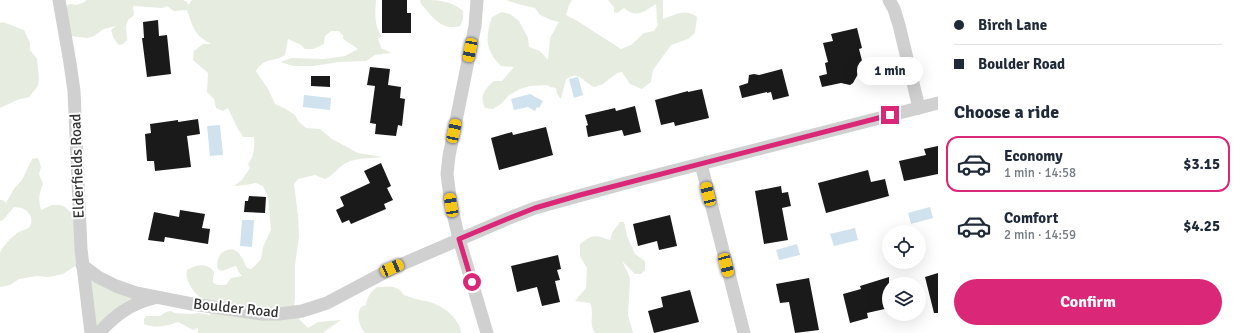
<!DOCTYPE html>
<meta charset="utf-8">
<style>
:root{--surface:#fff;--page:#f6f6f7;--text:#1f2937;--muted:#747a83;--line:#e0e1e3;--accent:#db2777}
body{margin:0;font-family:Signika,sans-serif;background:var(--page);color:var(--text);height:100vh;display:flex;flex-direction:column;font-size:15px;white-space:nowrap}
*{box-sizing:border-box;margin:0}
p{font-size:13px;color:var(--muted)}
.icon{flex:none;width:22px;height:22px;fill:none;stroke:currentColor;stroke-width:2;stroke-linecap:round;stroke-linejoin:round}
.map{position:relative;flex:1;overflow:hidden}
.panel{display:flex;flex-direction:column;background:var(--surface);width:300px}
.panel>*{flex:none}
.top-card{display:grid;align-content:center;height:88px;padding:0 16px;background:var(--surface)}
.fabs{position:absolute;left:882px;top:225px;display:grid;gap:8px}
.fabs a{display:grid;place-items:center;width:44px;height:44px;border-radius:50%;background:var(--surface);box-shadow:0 4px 16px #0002;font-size:20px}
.end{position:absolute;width:18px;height:18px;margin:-9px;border:5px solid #db2777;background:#fff;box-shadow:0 0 0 2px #fff}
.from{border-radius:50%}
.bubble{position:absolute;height:28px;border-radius:14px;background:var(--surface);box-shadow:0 4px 16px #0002;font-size:13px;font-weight:800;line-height:28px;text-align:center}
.car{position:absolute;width:12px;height:24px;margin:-12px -6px;border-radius:5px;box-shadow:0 0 3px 1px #0007;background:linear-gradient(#f5c518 24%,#345 0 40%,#f5c518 0 76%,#345 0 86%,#f5c518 0)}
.top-card b{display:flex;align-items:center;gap:14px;height:38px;font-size:15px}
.top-card b+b{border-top:1px solid var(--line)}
.top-card i{width:10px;height:10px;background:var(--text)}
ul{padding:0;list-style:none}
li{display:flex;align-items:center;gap:12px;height:56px;margin:0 8px 6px;padding:0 8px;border:2px solid transparent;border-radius:12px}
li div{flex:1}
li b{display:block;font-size:15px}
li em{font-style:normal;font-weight:800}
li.current{border-color:var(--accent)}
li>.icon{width:36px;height:36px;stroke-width:1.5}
h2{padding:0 16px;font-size:18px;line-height:48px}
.action{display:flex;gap:8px;margin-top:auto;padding:8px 16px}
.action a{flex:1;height:46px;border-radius:24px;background:var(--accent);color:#fff;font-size:16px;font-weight:800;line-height:46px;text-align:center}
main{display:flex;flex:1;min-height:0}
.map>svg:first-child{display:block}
</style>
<main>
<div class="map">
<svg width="938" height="333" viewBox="0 0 938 333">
<rect width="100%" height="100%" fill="#fff"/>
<g fill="#e6ecdf">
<path d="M87,0H183L187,2L188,5L192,0H376C375,13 374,26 382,37L378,38L381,48L391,53L375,55L366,61L339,62L313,66H294L280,62L292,58L324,59L345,56L358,49L343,39V36L339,31H331L325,36L324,44L313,49H305L301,45L288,39L285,55C273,63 266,56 256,71L268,89L275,104L284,108L295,115L299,122L306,128L320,129L332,139L358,153L383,157C373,158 356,158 348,162C339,166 334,175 325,179L315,175L298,179L294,184L298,215L299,236L295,265V298L294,308L300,320L308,328L318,322L341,320L328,329L323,333H198V328L193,330L178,322C167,326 155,329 144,324V319L146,316H160L166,312L171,311L175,313L191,314L199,313L210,315L211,311L225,303C220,301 217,301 212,301C202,300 195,295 190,285C187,280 186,277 187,270C196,265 207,262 214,272L213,278V283L218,285H226L231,278L242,276L238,271L237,267L235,266L222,271L218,269C217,266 217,262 218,259C220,252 229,247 236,251C242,255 244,263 247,268L251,269L255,266L261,259L263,247L271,230L268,197L263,186L256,183L245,185L234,186L242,180L250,168L248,164C254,157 255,146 254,137H243L237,127L228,108L223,111L216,108L214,99L207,92L208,73L193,60L194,51L203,44H211C194,35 193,27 187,10L174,11L167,6L162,8L134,6L133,7L134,15L128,20L126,26L127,40L123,44L119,45C115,41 112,36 111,30L116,26L104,29L94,36L87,38L70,36L66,6L70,4L77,5C81,3 84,3 87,0Z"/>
<path d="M420,0C438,0 450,0 463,11V19L460,26C441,31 433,17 421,4Z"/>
<path d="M506,0H572L569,5L566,15L579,22L621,49L631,45L644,33L654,31L658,25C656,18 657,12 656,4C644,11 637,19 624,8L617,13L614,12V7L608,0H663V19C676,15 684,8 697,17L695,33L688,39L671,45L653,70L651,82L642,89L630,84L622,72L617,73L603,84L594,87C586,83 583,78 575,75L566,79L561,99L557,94L556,88L551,87L547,85L530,86L520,89L509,95L502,103L493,109L485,108C479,95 485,89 494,81H502L514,67L501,66C485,50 485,38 492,17L502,12L510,14L519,21L528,38L529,47L540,51L548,60L550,38L559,22L551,20L540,15L535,8L518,4Z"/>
<polygon points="3,22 24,30 30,43 30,50 37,59 39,78 38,86 29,97 17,100 0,108 0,23"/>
<path d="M37,158L39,160L41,167L39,174L43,184C39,194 38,199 41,210L52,205H60L65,207L69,211L75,214L78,254L75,266L63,274L48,277L37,276L19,279L10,285L0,287C0,281 0,258 0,253C2,247 15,233 21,231C23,230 25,230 27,229C35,224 31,212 24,209C21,207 17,208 14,207L3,220L0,221V200H2L6,203L14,189L22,180L32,159Z"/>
<path d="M620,222H624L627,236L635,254L645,261V270L641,274H635L622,261L630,278L628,315L633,333H595C588,323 595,314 590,303L575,301L586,288L587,268L580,256V244C593,234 595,235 610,240L612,233Z"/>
<polygon points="82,265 156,298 91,333"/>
<path d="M377,287C389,287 397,284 404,295C408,296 411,298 416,299C423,301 430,301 437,305C447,309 461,322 461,333H365C359,325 356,316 361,307L366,305C367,298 370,292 377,287Z"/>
</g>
<g fill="#cfe2ee">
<polygon points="578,77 583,95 574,98 569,79"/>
<polygon points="530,94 543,101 539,108 537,107 535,111 528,107 514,110 511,99"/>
<polygon points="304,95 331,98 330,110 303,107"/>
<polygon points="220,125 223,155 210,156 207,126"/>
<polygon points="930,207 933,218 911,224 908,213"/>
<polygon points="242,220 254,220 252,247 240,246"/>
<polygon points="855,228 858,240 834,246 830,234"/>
<polygon points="797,244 800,255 779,260 776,250"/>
</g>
<g fill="#1a1a1a">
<polygon points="382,0 407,0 407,13 411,13 411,33 382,33"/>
<polygon points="158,20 159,36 167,35 171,74 147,77 142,38 144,38 143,22"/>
<polygon points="857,28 862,48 859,49 865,72 858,74 853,83 850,85 841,83 822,87 819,76 827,74 825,63 828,62 823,43 833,41 831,34"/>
<polygon points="370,67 390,69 388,85 401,87 400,98 405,99 402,126 398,125 396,136 375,134 376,124 370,123 375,86 367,85"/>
<polygon points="782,69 789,96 773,100 771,92 767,93 767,92 742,98 739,86 748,83 749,75 754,74 759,75"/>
<polygon points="311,76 330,76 330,87 311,86"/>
<polygon points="702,89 709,118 675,126 674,122 661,125 655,100 688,91 688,92"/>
<polygon points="635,106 641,132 624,136 622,130 588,137 586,126 588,125 585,115 615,108 616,111"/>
<polygon points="198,119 200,134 187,136 191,167 155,171 154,161 147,161 145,134 151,133 150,124 178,120 178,122"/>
<polygon points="546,127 553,155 499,170 491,138 512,132 513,135"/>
<polygon points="938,146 938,174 904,181 899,161 926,155 924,149"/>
<polygon points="381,163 391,186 387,188 393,200 384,204 386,209 351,224 349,220 342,223 336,210 344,206 340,197 370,183 364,171"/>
<polygon points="868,170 871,182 885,179 889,196 826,213 818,183"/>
<polygon points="781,186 782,193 788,192 791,206 782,208 788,240 764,244 755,191"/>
<polygon points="249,196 266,197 265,213 244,212 245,201 248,201"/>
<polygon points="180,210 205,214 202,228 210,229 208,244 165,237 164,242 148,240 154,212 179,217"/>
<polygon points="670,215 677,246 659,250 657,241 638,246 633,224"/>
<polygon points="558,255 561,269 557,270 560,280 555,281 560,302 542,306 537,287 517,292 511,266"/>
<polygon points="938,273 938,313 934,313 925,277"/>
<polygon points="889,277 889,308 867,313 868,318 850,323 843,294 861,289 860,286"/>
<polygon points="809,278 819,330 795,333 789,302 780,303 776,284"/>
<polygon points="690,290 699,322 654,333 648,311 663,307 661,297"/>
</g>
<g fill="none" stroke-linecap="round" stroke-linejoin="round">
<g stroke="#d0d0d0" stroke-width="13">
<polyline points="59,0 70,63 74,91 81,249 91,333"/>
<polyline points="477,0 475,26 449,156 447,174 451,205 459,239 487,333"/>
<polyline points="889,0 894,9 899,25 919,108"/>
<polyline points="701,164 744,333"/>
<polyline points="82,265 98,277 116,286 136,293 192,304 262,314 279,314 302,311 327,303 393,268 507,219 535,208 622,184 938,103"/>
<path d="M99,333C115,315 130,304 154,298"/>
</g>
</g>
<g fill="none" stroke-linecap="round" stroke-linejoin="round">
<polyline stroke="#db2777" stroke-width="5" points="472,282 459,239 507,219 535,208 580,195 890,115"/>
</g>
<g text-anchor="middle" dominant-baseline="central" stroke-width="4" stroke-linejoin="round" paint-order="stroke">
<g font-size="15" fill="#333" stroke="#fff">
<text transform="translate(77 166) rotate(-92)">Elderfields Road</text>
<text transform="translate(236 308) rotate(6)">Boulder Road</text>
</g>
</g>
</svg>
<div class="fabs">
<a><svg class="icon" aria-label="locate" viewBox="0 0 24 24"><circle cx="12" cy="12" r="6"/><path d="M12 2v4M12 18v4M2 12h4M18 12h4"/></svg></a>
<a><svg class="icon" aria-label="layers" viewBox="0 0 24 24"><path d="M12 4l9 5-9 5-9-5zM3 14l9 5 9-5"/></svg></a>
</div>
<i class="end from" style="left:472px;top:282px"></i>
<i class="end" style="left:890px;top:115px"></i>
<div class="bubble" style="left:857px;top:57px;width:66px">1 min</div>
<i class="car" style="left:470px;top:50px;rotate:191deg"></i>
<i class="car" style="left:454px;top:131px;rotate:12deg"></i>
<i class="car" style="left:708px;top:194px;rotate:346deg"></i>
<i class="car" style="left:451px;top:205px;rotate:351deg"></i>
<i class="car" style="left:726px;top:265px;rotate:165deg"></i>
<i class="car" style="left:392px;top:268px;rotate:67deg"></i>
</div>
<section class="panel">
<div class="top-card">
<b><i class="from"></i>Birch Lane</b>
<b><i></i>Boulder Road</b>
</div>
<h2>Choose a ride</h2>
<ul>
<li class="current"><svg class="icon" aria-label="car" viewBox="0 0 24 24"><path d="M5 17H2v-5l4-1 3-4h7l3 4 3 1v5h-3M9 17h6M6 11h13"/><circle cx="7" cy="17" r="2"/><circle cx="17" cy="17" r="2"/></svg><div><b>Economy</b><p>1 min · 14:58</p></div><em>$3.15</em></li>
<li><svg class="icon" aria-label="car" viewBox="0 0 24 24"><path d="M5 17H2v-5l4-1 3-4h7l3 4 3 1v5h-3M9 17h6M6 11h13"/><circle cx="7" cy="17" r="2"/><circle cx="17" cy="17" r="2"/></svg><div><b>Comfort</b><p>2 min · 14:59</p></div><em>$4.25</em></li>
</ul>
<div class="action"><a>Confirm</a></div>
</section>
</main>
